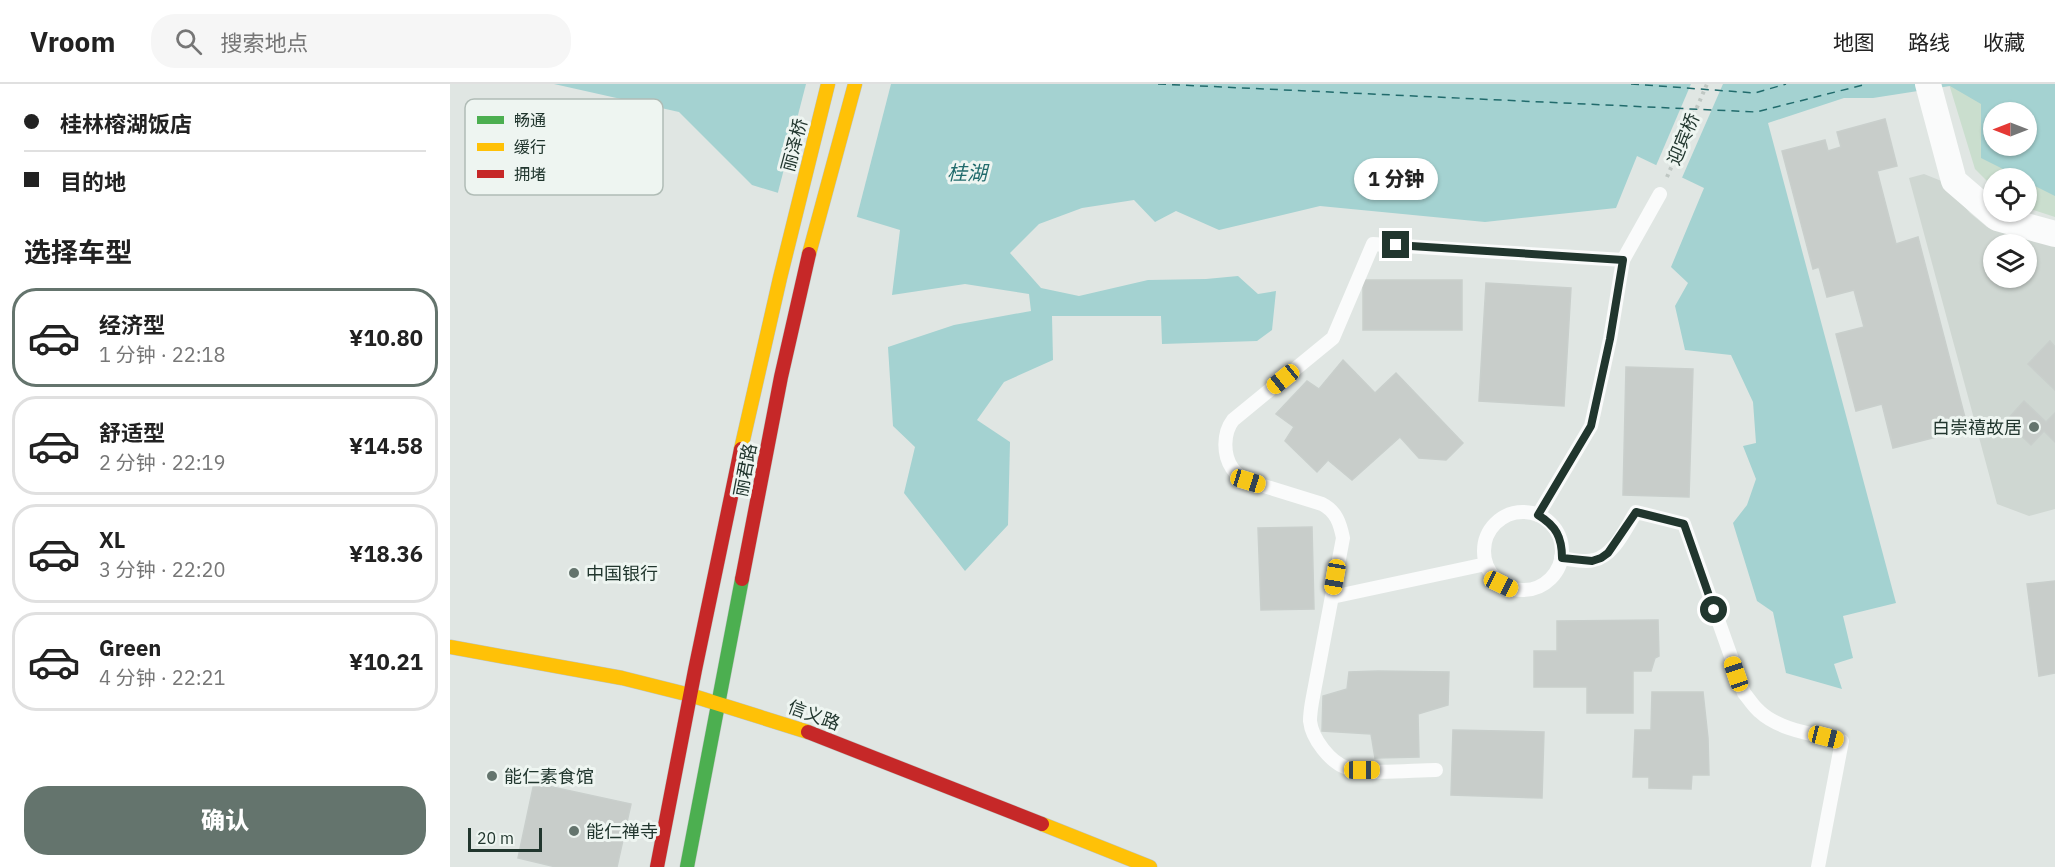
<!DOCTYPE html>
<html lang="zh">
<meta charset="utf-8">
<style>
:root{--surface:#fff;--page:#f6f6f6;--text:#222;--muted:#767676;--line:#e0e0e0;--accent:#64746d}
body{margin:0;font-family:"IBM Plex Sans","Noto Sans SC",sans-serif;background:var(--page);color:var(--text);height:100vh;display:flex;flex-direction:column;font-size:22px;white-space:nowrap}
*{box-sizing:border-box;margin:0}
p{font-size:20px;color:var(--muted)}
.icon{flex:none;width:33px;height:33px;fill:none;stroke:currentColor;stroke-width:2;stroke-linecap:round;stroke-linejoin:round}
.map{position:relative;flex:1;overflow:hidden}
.sheet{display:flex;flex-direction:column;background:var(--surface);width:450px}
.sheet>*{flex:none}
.banner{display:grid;align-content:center;height:132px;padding:0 24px;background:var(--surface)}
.needle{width:39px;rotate:270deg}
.buttons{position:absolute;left:1533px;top:18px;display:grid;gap:12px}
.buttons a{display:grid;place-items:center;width:54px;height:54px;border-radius:50%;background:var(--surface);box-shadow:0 2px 4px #0004;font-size:30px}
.scale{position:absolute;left:18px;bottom:15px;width:74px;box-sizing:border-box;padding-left:6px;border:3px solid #21362e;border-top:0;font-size:16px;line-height:21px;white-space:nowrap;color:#21362e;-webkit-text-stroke:4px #eef5f1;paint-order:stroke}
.end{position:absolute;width:27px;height:27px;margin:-14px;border:8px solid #21362e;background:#fff;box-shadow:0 0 0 3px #fff}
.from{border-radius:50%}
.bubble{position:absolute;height:42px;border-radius:21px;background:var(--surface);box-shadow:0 2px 4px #0004;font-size:20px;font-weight:800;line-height:42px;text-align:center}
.car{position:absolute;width:18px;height:36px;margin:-18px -9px;border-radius:8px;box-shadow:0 0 4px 2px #0007;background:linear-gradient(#f5c518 24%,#345 0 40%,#f5c518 0 76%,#345 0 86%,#f5c518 0)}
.banner b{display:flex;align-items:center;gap:21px;height:57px;font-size:22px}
.banner b+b{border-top:2px solid var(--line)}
.banner i{width:15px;height:15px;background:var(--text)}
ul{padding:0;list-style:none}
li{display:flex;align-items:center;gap:18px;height:99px;margin:0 12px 9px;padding:0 12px;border:3px solid var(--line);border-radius:24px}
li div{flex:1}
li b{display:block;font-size:22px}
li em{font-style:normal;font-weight:800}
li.active{border-color:var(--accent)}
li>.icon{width:54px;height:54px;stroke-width:1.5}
h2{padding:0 24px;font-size:27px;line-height:72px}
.primary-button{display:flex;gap:12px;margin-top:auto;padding:12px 24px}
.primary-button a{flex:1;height:69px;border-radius:24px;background:var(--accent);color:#fff;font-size:24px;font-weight:800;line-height:69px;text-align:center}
header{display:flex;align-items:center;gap:36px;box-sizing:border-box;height:84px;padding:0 30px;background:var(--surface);border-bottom:2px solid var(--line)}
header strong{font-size:28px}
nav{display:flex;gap:33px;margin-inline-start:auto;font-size:21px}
.search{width:420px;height:54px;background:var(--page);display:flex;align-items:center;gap:15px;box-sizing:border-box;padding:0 21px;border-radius:24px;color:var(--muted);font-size:22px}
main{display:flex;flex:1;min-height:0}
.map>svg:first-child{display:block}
</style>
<header>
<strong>Vroom</strong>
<div class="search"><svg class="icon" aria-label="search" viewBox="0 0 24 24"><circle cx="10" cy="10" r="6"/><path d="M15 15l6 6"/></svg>搜索地点</div>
<nav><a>地图</a><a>路线</a><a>收藏</a></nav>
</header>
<main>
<section class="sheet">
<div class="banner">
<b><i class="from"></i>桂林榕湖饭店</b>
<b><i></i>目的地</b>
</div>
<h2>选择车型</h2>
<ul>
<li class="active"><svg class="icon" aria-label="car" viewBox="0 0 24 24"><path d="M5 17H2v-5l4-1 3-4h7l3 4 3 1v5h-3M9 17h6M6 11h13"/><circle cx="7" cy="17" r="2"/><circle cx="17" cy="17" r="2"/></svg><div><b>经济型</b><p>1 分钟 · 22:18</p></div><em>¥10.80</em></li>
<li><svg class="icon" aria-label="car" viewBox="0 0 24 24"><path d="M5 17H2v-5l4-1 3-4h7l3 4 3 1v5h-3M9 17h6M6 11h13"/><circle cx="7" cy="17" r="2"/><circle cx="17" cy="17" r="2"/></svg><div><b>舒适型</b><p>2 分钟 · 22:19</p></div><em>¥14.58</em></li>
<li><svg class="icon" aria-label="car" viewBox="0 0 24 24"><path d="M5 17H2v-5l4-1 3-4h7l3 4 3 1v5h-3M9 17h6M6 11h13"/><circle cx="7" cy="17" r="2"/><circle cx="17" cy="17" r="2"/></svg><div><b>XL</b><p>3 分钟 · 22:20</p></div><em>¥18.36</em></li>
<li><svg class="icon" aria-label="car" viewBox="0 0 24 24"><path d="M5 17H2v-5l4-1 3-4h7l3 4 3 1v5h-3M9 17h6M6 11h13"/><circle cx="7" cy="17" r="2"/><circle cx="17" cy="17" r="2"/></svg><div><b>Green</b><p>4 分钟 · 22:21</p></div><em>¥10.21</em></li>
</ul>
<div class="primary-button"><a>确认</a></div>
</section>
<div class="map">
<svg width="1605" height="783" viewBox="0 0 1605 783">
<rect width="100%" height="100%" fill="#e0e6e3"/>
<path fill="#cfd7d2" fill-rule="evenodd" d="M1474,90L1494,98L1520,129L1537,143L1605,161V425L1579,432L1547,420L1459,94ZM1544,160H1576V194H1544Z"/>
<path fill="#cadece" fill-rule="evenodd" d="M1499,0H1605V133L1577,124L1576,94H1544L1543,103L1525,85ZM1544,28H1576V62H1544Z"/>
<path fill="#a4d2d1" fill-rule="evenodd" d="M104,0H1605V112L1577,98L1576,94H1571L1531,74V20L1500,2L1423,14H1394L1318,39L1446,519L1393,532L1403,574L1384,580L1392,605L1336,589L1323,528L1307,517L1283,439L1297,421L1306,395L1293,362L1306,359L1303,318L1281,271L1235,266L1225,222L1238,199L1221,183L1254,104L1187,72L1166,124L1035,138L870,122L769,146L726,127L705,138L684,116L632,124L589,140L560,169L591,204L629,212L698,196L756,195L788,192L808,210L826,207L822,246L807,257L712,260L711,232H602L603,276L554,298L527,336L560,358L558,441L515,487L454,409L465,363L443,342L438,263L504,241L581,227L579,210L515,200L442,211L450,146L302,101L229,28ZM1544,28H1576V62H1544Z"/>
<g fill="#e0e6e3">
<polygon points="356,0 441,0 406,136 327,112"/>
<polygon points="1241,0 1273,0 1231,96 1205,84"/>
</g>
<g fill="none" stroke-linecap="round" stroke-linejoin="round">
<g stroke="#216b6c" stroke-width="1.5" stroke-dasharray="8 6" stroke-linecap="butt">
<polyline points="708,0 1306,28 1417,0"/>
<polyline points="1181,0 1305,9 1336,0"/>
</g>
</g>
<g fill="#c8cdca" stroke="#c9cfcc" stroke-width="1.5">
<polygon points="1435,35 1447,82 1427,87 1446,160 1468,153 1518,345 1443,364 1432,320 1406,327 1386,250 1414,243 1404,206 1377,213 1369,183 1363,185 1332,67 1375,56 1378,67 1391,63 1387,48"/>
<rect x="913" y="196" width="99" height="50"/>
<polygon points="1036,199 1121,204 1114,322 1029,317"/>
<polygon points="1600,257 1605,263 1605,306 1578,280"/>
<polygon points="893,276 925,309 946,289 1013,359 996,376 969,374 950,353 902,396 878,376 867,388 835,357 844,343 826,330 857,297 869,305"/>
<polygon points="1176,283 1243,285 1239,413 1173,411"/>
<polygon points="1574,317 1596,338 1605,329 1605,358 1594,347 1581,361 1556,337"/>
<polygon points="862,443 864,525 811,526 808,444"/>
<polygon points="1605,497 1605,589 1589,592 1577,500"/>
<polygon points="1208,536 1209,572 1205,574 1201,587 1183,587 1183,629 1137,629 1137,603 1084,603 1084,567 1107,567 1107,537"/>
<polygon points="928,587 999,588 998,621 968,630 969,673 925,674 921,650 872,647 873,612 897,605 899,588"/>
<polygon points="1202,608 1253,608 1258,654 1259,691 1242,691 1241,705 1199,704 1199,693 1183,693 1185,646 1201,646"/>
<polygon points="1003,646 1094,648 1092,714 1001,711"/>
<polygon points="84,699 181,720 167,783 106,783 68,774"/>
</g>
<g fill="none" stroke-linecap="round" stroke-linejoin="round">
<defs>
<polyline id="fast" points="237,783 292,495"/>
<g id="slow">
<polyline points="359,170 405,0"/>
<polyline points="291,365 330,194 378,0"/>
<polyline points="0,563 172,594 240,611 358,648"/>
<polyline points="592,740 700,783"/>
</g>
<g id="jam">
<polyline points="292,495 331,293 359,170"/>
<polyline points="358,648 592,740"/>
<polyline points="207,783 245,586 291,365"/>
</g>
</defs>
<use href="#fast" stroke="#bdc5c1" stroke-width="15"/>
<use href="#slow" stroke="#bdc5c1" stroke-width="15"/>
<use href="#jam" stroke="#bdc5c1" stroke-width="15"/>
<polyline stroke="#bfc7c3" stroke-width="4" stroke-dasharray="3 4.5" stroke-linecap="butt" points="1217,93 1257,0"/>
<g stroke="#fafbfb" stroke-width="14">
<circle cx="1073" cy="467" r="39"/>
<polyline points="1088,431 1141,342 1160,255 1173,176"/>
<path d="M1111,474C1121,475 1134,479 1144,476C1164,472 1176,443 1186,428L1234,440L1294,609C1299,615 1303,622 1309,627C1330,647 1365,650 1392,657L1368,783"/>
<polyline points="882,513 1036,480"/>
<path d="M986,686C962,686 919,691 897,684C880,678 862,655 860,637C860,631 861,624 862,618L893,454C890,439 886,427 872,420L798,397C792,394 786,390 782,384C773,371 773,349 783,336L883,254L923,160L1173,176L1210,110"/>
</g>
<polyline stroke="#fafbfb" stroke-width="26" points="1478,0 1504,97 1547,134 1605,150"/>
<use href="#fast" stroke="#4caf50" stroke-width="14"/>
<use href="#slow" stroke="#ffc107" stroke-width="14"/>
<use href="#jam" stroke="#c62828" stroke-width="14"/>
</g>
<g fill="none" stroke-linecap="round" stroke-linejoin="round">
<path stroke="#21362e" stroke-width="8" d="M946,161L1173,176L1160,255L1141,342L1088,431C1106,442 1112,453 1112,474L1142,477L1151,474L1158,469L1186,428L1234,440L1264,526"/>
</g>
<g fill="#64746d" stroke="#eef5f1" stroke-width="2">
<circle cx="1584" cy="343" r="6"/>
<circle cx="124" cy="489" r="6"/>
<circle cx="42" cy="692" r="6"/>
<circle cx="124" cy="747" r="6"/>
</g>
<g text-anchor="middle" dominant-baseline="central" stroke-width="6" stroke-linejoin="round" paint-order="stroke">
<g font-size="18" fill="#21362e" stroke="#eef5f1">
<text transform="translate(1233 55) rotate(-67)">迎宾桥</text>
<text transform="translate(344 61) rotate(-75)">丽泽桥</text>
<text transform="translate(295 386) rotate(-79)">丽君路</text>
<text transform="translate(364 631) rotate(20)">信义路</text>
</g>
<g font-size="18" fill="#21362e" stroke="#eef5f1" text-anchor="start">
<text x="1572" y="343" text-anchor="end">白崇禧故居</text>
<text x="136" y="489">中国银行</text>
<text x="54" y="692">能仁素食馆</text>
<text x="136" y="747">能仁禅寺</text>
</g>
<g font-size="20" font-style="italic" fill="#216b6c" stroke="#eef5f1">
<text x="517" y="88">桂湖</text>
</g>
</g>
<rect x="15" y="15" width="198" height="96" rx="9" fill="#eef5f1" stroke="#b0bcb6" stroke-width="1.5"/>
<rect x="27" y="32" width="27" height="8" fill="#4caf50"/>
<rect x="27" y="59" width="27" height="8" fill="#ffc107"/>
<rect x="27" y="86" width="27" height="8" fill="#c62828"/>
<g font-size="16" fill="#21362e">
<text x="64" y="42">畅通</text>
<text x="64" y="69">缓行</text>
<text x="64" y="96">拥堵</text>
</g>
</svg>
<div class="buttons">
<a><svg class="needle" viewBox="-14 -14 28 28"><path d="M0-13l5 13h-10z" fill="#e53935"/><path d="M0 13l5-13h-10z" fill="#767676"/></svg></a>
<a><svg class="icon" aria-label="locate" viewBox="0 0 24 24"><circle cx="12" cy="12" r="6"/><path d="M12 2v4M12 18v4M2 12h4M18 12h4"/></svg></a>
<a><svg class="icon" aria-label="layers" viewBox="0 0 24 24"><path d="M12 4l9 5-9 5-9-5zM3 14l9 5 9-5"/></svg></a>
</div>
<div class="scale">20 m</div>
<i class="end from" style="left:1264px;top:526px"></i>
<i class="end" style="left:946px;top:161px"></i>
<div class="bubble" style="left:904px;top:74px;width:84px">1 分钟</div>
<i class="car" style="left:833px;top:295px;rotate:231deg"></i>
<i class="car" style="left:798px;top:397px;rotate:107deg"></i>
<i class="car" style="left:885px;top:493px;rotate:190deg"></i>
<i class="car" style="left:1051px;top:500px;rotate:116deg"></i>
<i class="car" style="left:1286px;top:590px;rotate:341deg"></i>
<i class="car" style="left:1376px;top:653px;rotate:104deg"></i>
<i class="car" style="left:912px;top:686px;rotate:90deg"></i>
</div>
</main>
